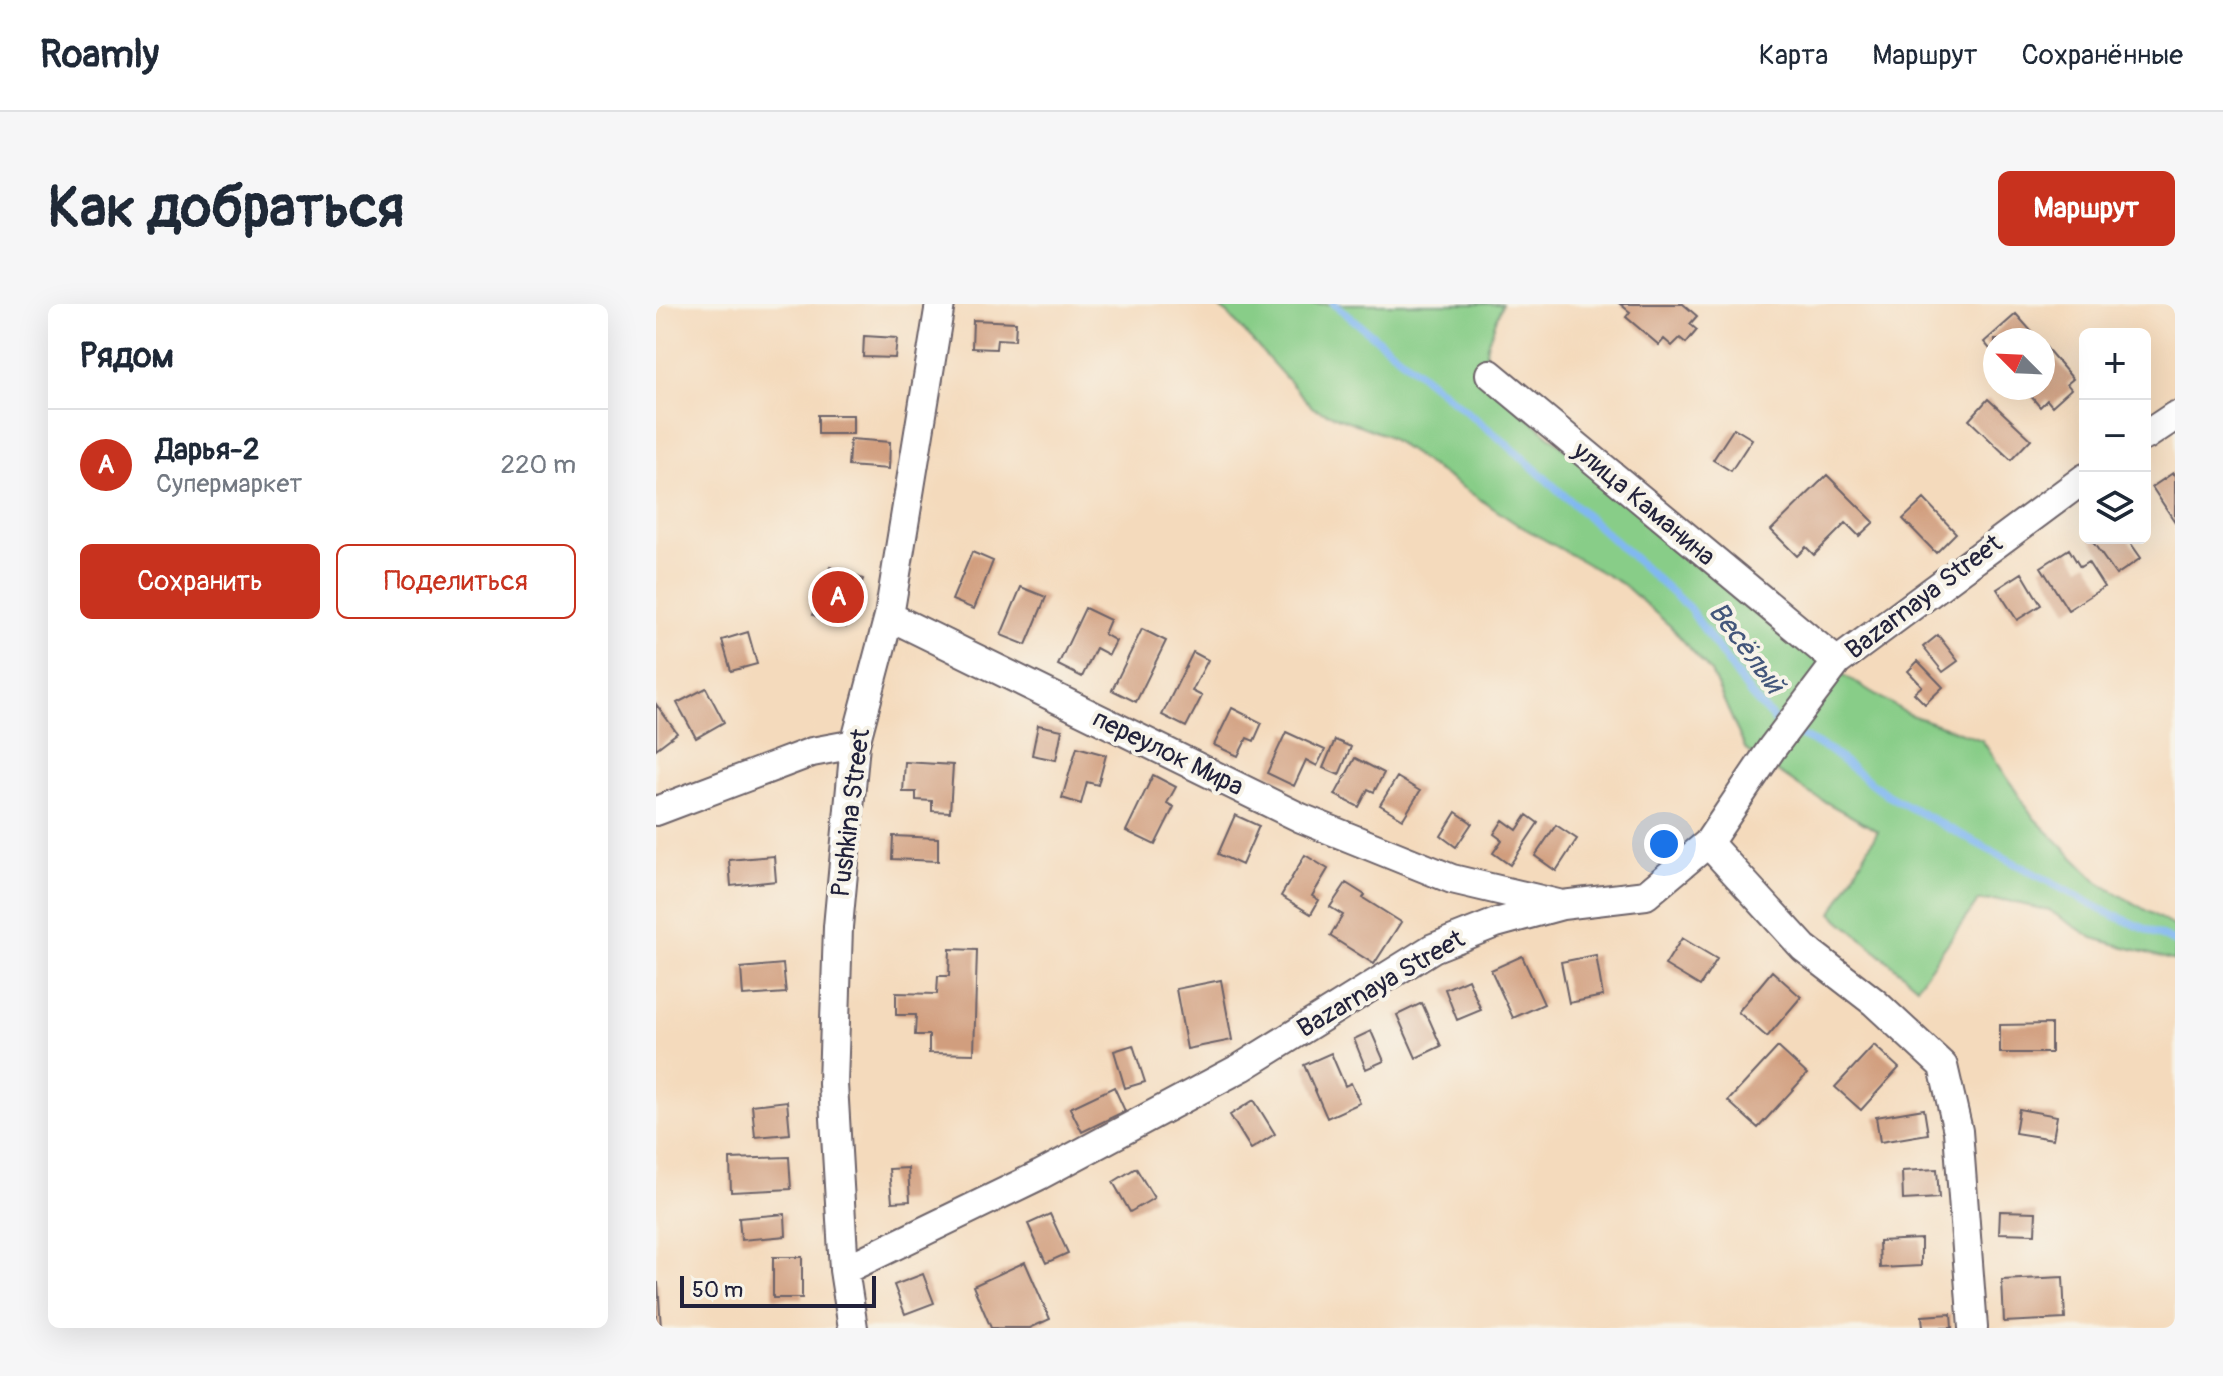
<!DOCTYPE html>
<html lang="ru">
<head>
<meta charset="utf-8">
<style>
	body { margin:0; font-family:Pangolin,sans-serif; background:#f6f6f7; color:#1f2937 }
	.controls { position:absolute; right:24px; top:24px; display:grid; overflow:hidden; border-radius:12px; box-shadow:0 8px 32px #0002 }
	.controls button { width:72px; height:72px; display:grid; place-items:center; padding:0; border:0; border-bottom:2px solid #e0e1e3; background:#fff; color:#1f2937; font:40px sans-serif }
	.compass { position:absolute; left:1327px; top:24px; width:72px; height:72px; border-radius:50%; background:#fff; box-shadow:0 8px 32px #0002; rotate:294deg }
	.scale { position:absolute; left:24px; bottom:20px; width:196px; box-sizing:border-box; padding-left:8px; border:4px solid #22223b; border-top:0; font-size:22px; line-height:28px; white-space:nowrap; color:#22223b; -webkit-text-stroke:6px #f7f3e8; paint-order:stroke }
	.you { position:absolute; left:1008px; top:540px; width:28px; height:28px; margin:-20px; border:6px solid #fff; border-radius:50%; background:#1a73e8; box-shadow:0 0 0 12px #1a73e833 }
	.badge { display:grid; place-items:center; width:52px; height:52px; border-radius:50%; background:#c8321e; color:#fff; font-size:26px; font-weight:700 }
	.pin { position:absolute; translate:-50% -50%; border:4px solid #fff; box-shadow:0 2px 8px #0006 }
	.list { margin:0; padding:0; list-style:none }
	h2 { display:flex; justify-content:space-between; align-items:center; height:104px; margin:0; padding:0 32px; font-size:34px }
	h2 small { font-size:26px; font-weight:400; color:#747a83 }
	.list li { display:grid; grid-template-columns:52px 1fr auto; gap:24px; align-items:center; box-sizing:border-box; height:112px; padding:0 32px; border-top:2px solid #e0e1e3 }
	.list b { display:block; font-size:30px; white-space:nowrap }
	.list p { margin:0; font-size:26px; white-space:nowrap; color:#747a83 }
	.list em { font-size:26px; font-style:normal; color:#747a83 }
	.actions { display:flex; gap:16px; padding:24px 32px }
	.actions a { flex:1; padding:18px 0; border:2px solid #c8321e; border-radius:12px; text-align:center; font-size:28px; color:#c8321e }
	.actions .main { background:#c8321e; color:#fff }
	.icon { flex:none; width:44px; height:44px; fill:none; stroke:currentColor; stroke-width:2; stroke-linecap:round; stroke-linejoin:round }
	.map { position:relative; flex:none; width:1519px; height:1024px; overflow:hidden; border-radius:12px }
	header { display:flex; align-items:center; gap:48px; box-sizing:border-box; height:112px; padding:0 40px; background:#fff; border-bottom:2px solid #e0e1e3 }
	header strong { font-size:38px }
	nav { display:flex; gap:44px; margin-inline-start:auto; font-size:28px }
	.intro { display:flex; align-items:center; justify-content:space-between; box-sizing:border-box; height:192px; padding:0 48px }
	h1 { margin:0; font-size:56px }
	.button { padding:20px 36px; border-radius:12px; background:#c8321e; color:#fff; font-size:28px; font-weight:700 }
	main { display:flex; gap:48px; padding:0 48px }
	aside { flex:1; background:#fff; border-radius:12px; box-shadow:0 8px 32px #0002 }
	.map>svg:first-child { display:block }
	.green { fill:#88cd88; stroke:#557862; stroke-width:2 }
	.lines { fill:none; stroke-linecap:round; stroke-linejoin:round }
	.stream { stroke:#81b8f1; stroke-width:8 }
	.building { fill:#d19e7e }
	.minor-casing { stroke:#6c6268; stroke-width:32 }
	.minor { stroke:#fff; stroke-width:28 }
	.labels { text-anchor:middle; dominant-baseline:central; stroke-width:8; stroke-linejoin:round; paint-order:stroke }
	.street-label { font-size:26px; fill:#22223b; stroke:#f7f3e8 }
	.water-label { font-size:28px; font-style:italic; fill:#43567b; stroke:#f7f3e8 }
</style>
</head>
<body>
<header>
<strong>Roamly</strong>
<nav><a>Карта</a><a>Маршрут</a><a>Сохранённые</a></nav>
</header>
<div class="intro"><h1>Как добраться</h1><a class="button">Маршрут</a></div>
<main>
<aside>
<h2>Рядом<small></small></h2>
<ul class="list">
<li><span class="badge">A</span><div><b>Дарья-2</b><p>Супермаркет</p></div><em>220 m</em></li>
</ul>
<div class="actions"><a class="main">Сохранить</a><a>Поделиться</a></div>
</aside>
<div class="map">
<svg width="1519" height="1024" viewBox="0 0 1519 1024">
	<rect width="100%" height="100%" fill="#f7f3e8"/>
	<filter id="ink" filterUnits="userSpaceOnUse"><feTurbulence type="fractalNoise" baseFrequency=".0125" numOctaves="2"/><feDisplacementMap in="SourceGraphic" scale="16" xChannelSelector="R" yChannelSelector="G"/><feConvolveMatrix kernelMatrix="1 2 1 2 8 2 1 2 1" color-interpolation-filters="sRGB"/></filter>
	<filter id="wash" filterUnits="userSpaceOnUse"><feTurbulence type="fractalNoise" baseFrequency=".006" numOctaves="4" result="noise"/><feDisplacementMap in="SourceGraphic" scale="32" xChannelSelector="R" yChannelSelector="G"/><feGaussianBlur stdDeviation="1.8" result="paint"/><feColorMatrix in="noise" values="0 0 0 0 0 0 0 0 0 0 0 0 0 0 0 0 0 1.4 0 .05"/><feComposite in="paint" operator="in"/></filter>
	<g filter="url(#wash)">
		<rect width="100%" height="100%" fill="#f4dabc"/>
		<path class="green" d="M558,0h288l-15,41 -5,33 309,265 117,71 74,26 52,78 65,65 76,44v34l-82,-23 -43,-27 -46,-11 -26,1 -61,85 -85,-73 46,-82 -69,-38 -63,-43 -35,-78 -41,-46 -46,-41 -109,-62 -130,-88 -72,-27 -85,-94z"/>
		<g class="lines">
			<path class="stream" d="M678,0l174,141 181,163 62,87 27,29 51,26 58,45 217,116 71,31"/>
		</g>
		<g id="blocks">
			<path class="building" d="M964,0h63l14,12 -7,8 7,6 -11,13 -6,-5 -8,8 -8,-7 -5,6 -33,-28 4,-5z
				M1360,10l23,26h-44v15l-11,-13z
				M317,16l43,2 -1,18 -18,-1 -1,10 -24,-1z
				M208,32l33,2 -2,20 -32,-1z
				M1387,40l30,35 -6,5 4,5 -19,17 -5,-6 -7,7 -16,-19h19z
				M1332,95l43,40 -20,21 -42,-40z
				M162,111h35v19h-35z
				M1078,124l18,11 -21,32 -18,-11z
				M194,135l40,3 -1,27 -41,-3z
				M1517,169l2,3v46l-23,-35z
				M1171,171l47,47 -15,14 -13,-13 -32,32 -8,-8 -9,9 -26,-26z
				M1268,195l32,34 -20,20 -33,-34z
				M1434,234h37l14,20 -25,17z
				M1413,245l11,18 8,-5 16,25 -36,23 -27,-43z
				M316,248l21,9 -19,48 -22,-9z
				M174,263l33,12 -17,48 -33,-12z
				M1366,269l19,32 -24,15 -20,-31z
				M365,283l25,10 -20,48 -25,-10z
				M429,304l25,12 -6,14 12,7 -7,14 -13,-7 -14,29 -24,-12z
				M486,325l24,12 -30,61 -24,-12z
				M92,328l9,32 -26,7 -9,-31z
				M1282,331l20,26 -15,11 -20,-25z
				M537,348l15,8 -16,31 10,5 -16,31 -24,-12z
				M1262,357l25,26 -18,17 -11,-11 8,-7 -14,-15z
				M50,384l18,34 -28,16 -19,-35z
				M0,400l21,29 -21,16z
				M576,404l30,15 -8,18 -7,-3 -9,18 -24,-11z
				M382,421l24,5 -6,30 -24,-5z
				M630,428l39,18 -8,16 -11,-6 -12,26 -27,-13z
				M679,436l16,7 -12,28 -16,-7z
				M421,443l29,8 -8,30 -11,-3 -6,22 -19,-6z
				M699,454l29,15 -10,19 -6,-3 -9,18 -24,-12z
				M249,458l48,3 -3,47 -18,-1v-10l-16,-1v-8h-13z
				M497,471l23,12 -9,16 7,4 -19,38 -29,-14z
				M741,473l23,14 -17,28 -23,-14z
				M800,508l16,11 -16,24 -15,-11z
				M579,511l24,11 -17,39 -24,-11z
				M871,511l11,8 -28,42 -17,-12 9,-13 -8,-6 9,-14 14,10z
				M900,521l21,14 -21,32 -21,-15z
				M237,532l45,2v23l-46,-2z
				M649,551l23,14 -16,27 7,4 -8,14 -30,-18z
				M118,552l2,25 -45,5 -2,-26z
				M690,579l19,12 -2,3 38,24 -27,42 -44,-28 13,-21 -13,-8z
				M1026,634l35,21 -17,27 -35,-21z
				M294,645l27,1 -3,104 -45,-1v-18h-14l1,-20h-20v-22l41,1 1,-18h11z
				M940,651l7,41 -34,7 -8,-41z
				M866,652l22,48 -31,14 -22,-48z
				M127,660l3,29 -43,3 -2,-28z
				M1116,667l29,26 -34,40 -29,-25z
				M812,675l13,31 -24,10 -12,-31z
				M565,676l11,60 -45,9 -11,-60z
				M766,699l19,43 -25,12 -19,-43z
				M1395,720v29h-51v-28z
				M715,727l13,30 -18,8 -12,-30z
				M477,741l12,37 -20,6 -11,-37z
				M1218,741l25,23 -38,42 -26,-23z
				M1122,743l29,27 -49,54 -30,-27z
				M675,749l14,33 6,-3 9,20 -33,15 -23,-53z
				M458,783l11,24 -43,21 -12,-24z
				M598,796l21,34 -24,15 -21,-34z
				M131,797l3,33 -35,3 -3,-32z
				M1268,805l4,25 -48,8 -4,-25z
				M1363,805l38,7 -4,23 -38,-6z
				M133,853l2,32 -60,3 -1,-33z
				M252,864l2,33 -18,1 -3,-33z
				M480,864l18,30 -24,14 -17,-30z
				M1281,865l2,29 -36,2 -1,-29z
				M1344,907l36,1 -1,22 -36,-1z
				M129,910l1,22 -45,4 -2,-22z
				M394,910l18,39 -22,10 -18,-39z
				M1265,935v27l-41,2 -1,-27z
				M117,953h29v41h-29z
				M369,958l25,57 -20,9h-39l-18,-42z
				M267,970l11,29 -29,11 -11,-29z
				M1407,973l2,42 -61,3 -2,-42z
				M0,979h2l3,45h-5z
				M1295,1010l1,14h-29l-1,-12z"/>
		</g>
	</g>
	<g filter="url(#ink)">
		<use href="#blocks" fill-opacity="0" stroke="#6c6268" stroke-width="2"/>
		<g class="lines">
			<g class="minor-casing">
				<path id="minor" d="M834,70l347,288
					M1489,132l30,-20
					M233,312l412,202 151,61 106,25
					M0,507l156,-59 43,-8
					M1052,539l96,105 70,54 69,64 15,65 15,197
					M188,966l196,-95 202,-108 191,-119 63,-25 66,-18 84,-10 62,-52 64,-95 65,-86 248,-184
					M197,1024l-9,-58 -11,-186 5,-157 17,-183 34,-128 51,-312"/>
			</g>
			<use href="#minor" class="minor"/>
		</g>
	</g>
	<g class="labels">
		<g class="street-label">
			<text transform="translate(988 200) rotate(40)">улица Каманина</text>
			<text transform="translate(1268 293) rotate(-37)">Bazarnaya Street</text>
			<text transform="translate(512 449) rotate(26)">переулок Мира</text>
			<text transform="translate(195 509) rotate(-83)">Pushkina Street</text>
			<text transform="translate(725 680) rotate(-30)">Bazarnaya Street</text>
		</g>
		<g class="water-label">
			<text transform="translate(1090 344) rotate(53)">Весёлый</text>
		</g>
	</g>
</svg>
<div class="controls">
<button>+</button>
<button>−</button>
<button><svg class="icon" aria-label="layers" viewBox="0 0 24 24"><path d="M12 4l9 5-9 5-9-5zM3 14l9 5 9-5"/></svg></button>
</div>
<svg class="compass" viewBox="-18 -18 36 36"><path d="M0-13l5 13h-10z" fill="#e53935"/><path d="M0 13l5-13h-10z" fill="#747a83"/></svg>
<div class="scale">50 m</div>
<div class="you"></div>
<div class="pin badge" style="left:182px;top:293px">A</div>
</div>
</main>
</body>
</html>
